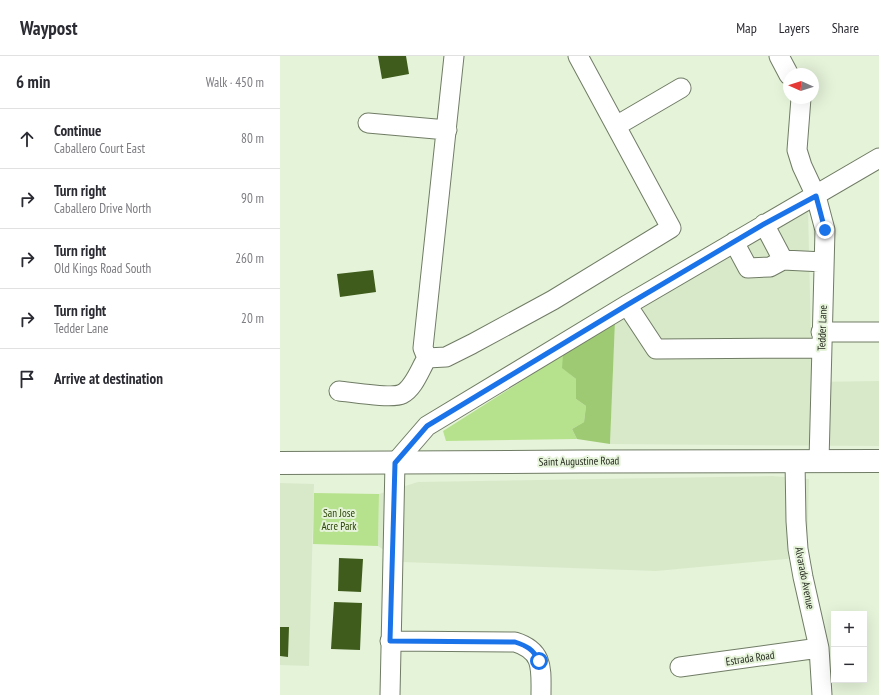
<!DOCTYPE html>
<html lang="en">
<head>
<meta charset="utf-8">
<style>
	body { margin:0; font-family:"PT Sans Narrow",sans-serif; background:#f7f7f7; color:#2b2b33 }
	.controls { position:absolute; right:12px; bottom:12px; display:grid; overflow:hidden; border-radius:0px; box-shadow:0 4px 16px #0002 }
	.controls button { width:36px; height:36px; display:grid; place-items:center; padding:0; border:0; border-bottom:1px solid #e1e1e2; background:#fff; color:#2b2b33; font:20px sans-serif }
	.compass { position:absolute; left:503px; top:12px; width:36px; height:36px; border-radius:50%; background:#fff; box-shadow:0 4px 16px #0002; rotate:273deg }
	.stop { position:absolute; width:12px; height:12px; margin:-9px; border:3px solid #1a73e8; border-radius:50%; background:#fff }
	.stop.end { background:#1a73e8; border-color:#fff; box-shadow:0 1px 4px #0008 }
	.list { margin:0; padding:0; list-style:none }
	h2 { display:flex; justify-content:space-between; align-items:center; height:52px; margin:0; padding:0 16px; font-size:17px }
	h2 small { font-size:13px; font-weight:400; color:#7c7c81 }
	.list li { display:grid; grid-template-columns:26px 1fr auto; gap:12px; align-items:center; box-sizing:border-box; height:60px; padding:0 16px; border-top:1px solid #e1e1e2 }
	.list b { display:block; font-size:15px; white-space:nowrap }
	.list p { margin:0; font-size:13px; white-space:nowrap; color:#7c7c81 }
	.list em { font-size:13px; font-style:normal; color:#7c7c81 }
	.icon { flex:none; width:22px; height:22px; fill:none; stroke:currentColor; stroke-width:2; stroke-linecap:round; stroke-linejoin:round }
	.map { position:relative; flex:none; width:599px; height:639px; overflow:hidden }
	header { display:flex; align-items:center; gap:24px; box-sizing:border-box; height:56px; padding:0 20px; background:#fff; border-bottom:1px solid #e1e1e2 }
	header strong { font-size:19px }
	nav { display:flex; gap:22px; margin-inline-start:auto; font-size:14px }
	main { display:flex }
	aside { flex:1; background:#fff }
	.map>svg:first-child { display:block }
	.built { fill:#d8e9c9 }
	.green { fill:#b7e28d }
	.forest { fill:#9fca74 }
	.building { fill:#3f5c1c }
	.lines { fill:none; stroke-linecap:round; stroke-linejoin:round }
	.minor-casing { stroke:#707c65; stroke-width:21 }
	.major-casing { stroke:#707c65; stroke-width:24 }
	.minor { stroke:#fff; stroke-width:19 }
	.major { stroke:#fff; stroke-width:22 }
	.route { stroke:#1a73e8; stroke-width:5 }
	.labels { text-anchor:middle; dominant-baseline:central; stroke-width:4; stroke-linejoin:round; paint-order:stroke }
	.street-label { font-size:11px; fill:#1e2219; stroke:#e5f3d9 }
	.park-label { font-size:11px; fill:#294303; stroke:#e5f3d9 }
</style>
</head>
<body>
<header>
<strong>Waypost</strong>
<nav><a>Map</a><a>Layers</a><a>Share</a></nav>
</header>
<main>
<aside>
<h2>6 min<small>Walk · 450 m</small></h2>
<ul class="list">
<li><svg class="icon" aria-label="ahead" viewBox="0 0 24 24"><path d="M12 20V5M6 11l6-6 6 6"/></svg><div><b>Continue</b><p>Caballero Court East</p></div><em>80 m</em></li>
<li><svg class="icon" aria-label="right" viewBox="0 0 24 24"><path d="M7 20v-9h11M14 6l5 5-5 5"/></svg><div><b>Turn right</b><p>Caballero Drive North</p></div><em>90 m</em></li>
<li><svg class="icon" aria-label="right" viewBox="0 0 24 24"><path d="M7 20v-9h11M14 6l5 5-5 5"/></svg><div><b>Turn right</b><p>Old Kings Road South</p></div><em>260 m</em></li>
<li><svg class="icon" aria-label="right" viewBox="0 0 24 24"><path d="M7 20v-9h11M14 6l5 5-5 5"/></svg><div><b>Turn right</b><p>Tedder Lane</p></div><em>20 m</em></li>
<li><svg class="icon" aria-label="arrive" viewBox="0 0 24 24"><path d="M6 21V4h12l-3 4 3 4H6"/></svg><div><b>Arrive at destination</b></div></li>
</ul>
</aside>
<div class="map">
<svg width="599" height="639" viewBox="0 0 599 639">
	<rect width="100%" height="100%" fill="#e5f3d9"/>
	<path class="built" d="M528,153l4,173 67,-1v65l-269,-2 5,-123z
		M492,420l37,3 -2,78 -151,14 -254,-9 -24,-16 1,-52 39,-12z
		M0,427l34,1 -5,182 -29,-1z"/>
	<path class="green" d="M283,299v13l13,11v20l10,7 -2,16 -12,7 5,10 -131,2 -3,-10z
		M34,437l65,1 -1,52 -65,-2z"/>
	<path class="forest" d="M335,265l-5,123 -33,-5 -5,-10 12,-7 2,-16 -10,-7v-20l-14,-11 1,-13z"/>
	<path class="building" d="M98,0h28l3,18 -27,5z
		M93,214l3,22 -36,5 -3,-23z
		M59,502l24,1 -2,33 -23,-1z
		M54,546l28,1 -2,47 -29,-1z
		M0,571h9l-1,30 -8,-1z"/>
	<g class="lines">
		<g class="minor-casing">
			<path id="minor" d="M499,0l10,19
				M521,42l-4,52 5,16 14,30 9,34 -6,231
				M88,67l79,7
				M336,70l65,-38
				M484,168l19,36
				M454,186l14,26 22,-1 13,-7 41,2
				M347,249l29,44 165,-1
				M541,276h58
				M147,302l19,-1 26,-13 81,-44 118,-72 -93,-172
				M59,335c12,1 53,8 63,3 12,-6 18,-25 25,-36l-4,-10 31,-292
				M515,405l1,60 2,28 5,28 16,71 3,47
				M110,585l125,1c29,9 26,27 26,53
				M400,611l139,-19
				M110,639l5,-232 32,-37 200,-121 252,-147"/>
		</g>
		<g class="major-casing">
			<path id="major" d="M0,407c200,0 399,-3 599,-2"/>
		</g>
		<use href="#minor" class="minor"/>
		<use href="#major" class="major"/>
	</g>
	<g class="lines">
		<path class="route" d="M259,605c-6,-12 -12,-15 -24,-19l-125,-1 5,-178 32,-37 200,-121 137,-81 52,-28 9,34"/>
	</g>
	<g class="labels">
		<g class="street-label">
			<text transform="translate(542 272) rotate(-88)">Tedder Lane</text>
			<text transform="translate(299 405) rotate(-1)">Saint Augustine Road</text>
			<text transform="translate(525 522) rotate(79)">Alvarado Avenue</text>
			<text transform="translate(470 602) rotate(-8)">Estrada Road</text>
		</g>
		<g class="park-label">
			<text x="59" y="457">San Jose<tspan x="59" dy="13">Acre Park</tspan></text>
		</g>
	</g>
</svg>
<div class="controls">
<button>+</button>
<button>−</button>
</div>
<svg class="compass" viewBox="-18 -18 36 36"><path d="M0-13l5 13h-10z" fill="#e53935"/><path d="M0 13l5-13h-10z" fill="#7c7c81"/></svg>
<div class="stop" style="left:259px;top:605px"></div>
<div class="stop end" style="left:545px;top:174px"></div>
</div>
</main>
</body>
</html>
